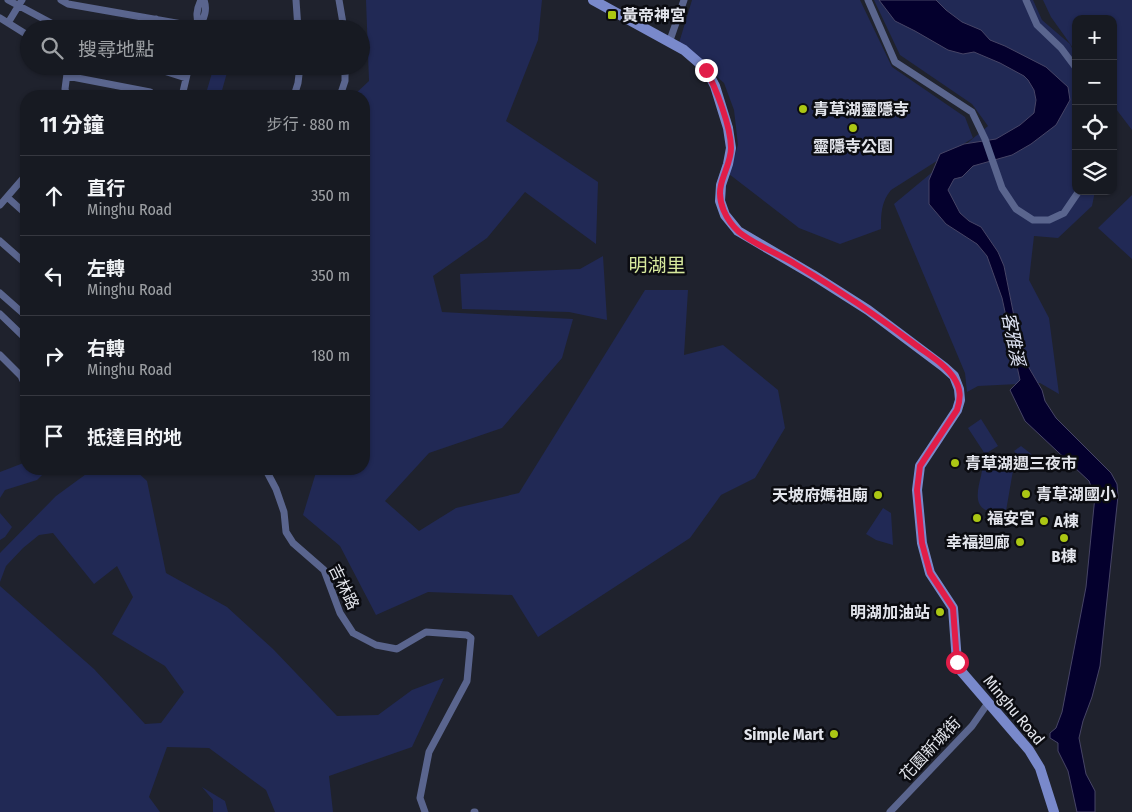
<!DOCTYPE html>
<html lang="zh-TW">
<head>
<meta charset="utf-8">
<style>
	body { margin:0; font-family:"Fira Sans Condensed","Noto Sans TC",sans-serif; background:#24272f; color:#f1f3f6 }
	.controls { position:absolute; right:15px; top:15px; display:grid; overflow:hidden; border-radius:10px; box-shadow:0 1px 4px #0004 }
	.controls button { width:45px; height:45px; display:grid; place-items:center; padding:0; border:0; border-bottom:1px solid #363840; background:#171a22; color:#f1f3f6; font:25px sans-serif }
	.stop { position:absolute; width:15px; height:15px; margin:-11px; border:4px solid #e11d48; border-radius:50%; background:#fff }
	.stop.end { background:#e11d48; border-color:#fff; box-shadow:0 1px 5px #0008 }
	.list { margin:0; padding:0; list-style:none }
	h2 { display:flex; justify-content:space-between; align-items:center; height:65px; margin:0; padding:0 20px; font-size:21px }
	h2 small { font-size:16px; font-weight:400; color:#9ea1a5 }
	.list li { display:grid; grid-template-columns:32px 1fr auto; gap:15px; align-items:center; box-sizing:border-box; height:80px; padding:0 20px; border-top:1px solid #363840 }
	.list b { display:block; font-size:19px; white-space:nowrap }
	.list p { margin:0; font-size:16px; white-space:nowrap; color:#9ea1a5 }
	.list em { font-size:16px; font-style:normal; color:#9ea1a5 }
	.icon { flex:none; width:28px; height:28px; fill:none; stroke:currentColor; stroke-width:2; stroke-linecap:round; stroke-linejoin:round }
	.map { position:relative; flex:none; width:1132px; height:812px; overflow:hidden }
	.search { position:absolute; background:#171a22; box-shadow:0 1px 4px #0004; left:20px; top:20px; width:350px; height:55px; display:flex; align-items:center; gap:12px; box-sizing:border-box; padding:0 18px; border-radius:28px; color:#9ea1a5; font-size:19px }
	.panel { position:absolute; background:#171a22; box-shadow:0 1px 4px #0004; left:20px; top:90px; width:350px; height:385px; border-radius:20px }
	.map>svg:first-child { display:block }
	.green { fill:#212955 }
	.water { fill:#04002d; stroke:#474566 }
	.lines { fill:none; stroke-linecap:round; stroke-linejoin:round }
	.street { stroke:#5a658e; stroke-width:7 }
	.secondary { stroke:#7989cb; stroke-width:10 }
	.route { stroke:#e11d48; stroke-width:6 }
	.poi-dot { fill:#abc614; stroke:#0b0c11; stroke-width:2 }
	.labels { text-anchor:middle; dominant-baseline:central; stroke-width:5; stroke-linejoin:round; paint-order:stroke }
	.poi-label { font-size:16px; font-weight:bold; fill:#e3e5ec; stroke:#0b0c11; text-anchor:start }
	.street-label { font-size:16px; fill:#e3e5ec; stroke:#0b0c11 }
	.water-label { font-size:18px; font-style:italic; fill:#dde2f3; stroke:#0b0c11 }
	.quarter-label { font-size:19px; fill:#d6e89c; stroke:#0b0c11 }
</style>
</head>
<body>
<div class="map">
<svg width="1132" height="812" viewBox="0 0 1132 812">
	<rect width="100%" height="100%" fill="#1f222d"/>
	<path class="green" d="M366,0h176l-4,40 -32,81 92,61 -2,62 -71,-52 -38,46 -54,38 9,36 131,7 -11,39 -60,70 -73,25 -44,48 34,30 37,-23 63,-15 126,-203h43l-4,65 39,-10 55,45 7,38 -30,50 -34,17 -31,43 -152,99 -26,-42 -84,-3 -52,23 -36,-69 -37,-31 14,-46h47v-373h-11l16,-15z
		M692,0h168l32,67 73,50 8,21 -82,52c-10,12 -10,24 -10,39l-41,15 -41,-16 -70,-54 9,-29 -4,-35 -10,-27 -45,-40z
		M874,0h159l9,20 28,24 6,12v135h19l-3,15 -34,32 -24,-2 -5,44 20,38 10,76 -19,-11 -62,3 -11,6 -2,-19 -71,-169 94,-78 -16,-22 -72,-49z
		M1043,0h89v130l-19,-25v-86h-37v33l-25,-35z
		M214,66l14,3 -7,25 -14,-4z
		M1132,195v64l-34,-31z
		M603,256l4,64 -38,-8 -107,-3 -2,-35 120,-5z
		M981,419l17,27 -13,8 -17,-26z
		M1021,446l14,11 -8,10 -13,-16z
		M996,454h6l8,6 1,-2 4,1 -9,52h-5v-2l-4,3c-25,0 -20,-20 -16,-36 1,-5 2,-12 4,-16 3,-4 6,-5 11,-6z
		M26,462v7h19l1,2 -9,9 -32,10 -5,8v-26z
		M93,469h41l13,12 19,92 61,34 46,42 64,67 41,-1 34,-25 32,-12 -32,69 -83,29 4,36h-58l-9,-22 -57,-42 -42,-1 -18,50 11,15h-160v-226l94,83 51,55 16,-1 23,-31 -19,-26 -53,-32 21,-37 -16,-31 -23,18 -41,-51 -14,2 -16,13 -17,18 -6,16v-29l56,-57z
		M883,508l8,5 2,32 -17,-5 -10,-6z
		M0,513l12,14 -7,10 -5,3z
		M202,787l23,14 3,11h-15v-12z"/>
	<path class="water" d="M879,0h57l10,10 16,12 19,8 9,10 15,6 41,21 22,20 2,13 -14,25 -25,19 -19,11 -39,11 -11,11 -8,2 -6,11 12,23 9,8 12,6 17,25 6,14 18,90 20,34 3,11 11,17 55,55 6,11 1,12 -18,170 -8,31 -9,24 -4,17 7,36 9,17v21h-18l-9,-41 -10,-20v-8l-8,-5v-5l6,-5 6,-16 24,-125 9,-91 -6,-15 -64,-60 -15,-31 10,-10 -18,-82 -15,-42 -10,-12 -31,-20 -17,-20v-24l11,-26 24,-10 32,-5 24,-14 14,-12 2,-13 -2,-10 -6,-10 -4,-4 -24,-13 -26,-11 -11,2 -15,-4 -33,-19 -20,-10z"/>
	<g class="lines">
		<path class="street" d="M8,0l45,24 26,5
			M61,0l7,4 131,23
			M296,0l2,29
			M339,0l5,29
			M868,0l27,62 77,50 13,27 17,49 14,21 17,11h16l15,-7 15,-22
			M1026,0l11,25 24,23 15,20
			M0,18l29,18
			M8,23l14,-23
			M199,27c-3,-10 -3,-17 2,-27
			M154,29l2,-10
			M199,29c4,-10 9,-18 5,-29
			M669,43l15,-43
			M148,66l38,12
			M67,76l83,16
			M67,96l-2,-7 3,-23
			M182,96l7,-30
			M294,96l4,-13 2,-17
			M340,96l5,-15v-15
			M7,197l19,17
			M0,205l26,-30
			M0,241l26,23
			M0,293l26,23
			M0,314l26,25
			M0,355l21,21 5,11
			M62,469l5,2 5,-2
			M261,469l6,3 9,17 8,23 2,20 7,11 31,27 16,43 13,20 23,12 21,4 29,-17 41,3 4,3 -4,43 -38,71 -9,46 5,14
			M474,812h1
			M890,812l82,-86 16,-23"/>
		<path class="secondary" d="M593,0l91,50 22,19 9,17 13,42 3,20 -3,16 -7,21 -1,16 5,14 13,16 75,44 55,35 76,57 10,9 5,13 1,11 -3,10 -37,56 -3,24 5,53 8,30 23,35 4,54 4,9 68,79 11,18 14,44"/>
	</g>
	<g class="lines">
		<path class="route" d="M706,70c10,18 25,57 25,78 0,13 -7,24 -10,37 -4,17 5,35 18,47 16,13 38,21 56,32 42,25 83,52 122,82 12,9 29,19 37,32 7,11 7,20 3,32l-37,56 -3,24 5,53 8,30 23,35 4,54"/>
	</g>
	<g class="poi-dot">
		<rect x="607" y="10" width="10" height="10" rx="2.5"/>
		<circle cx="803" cy="109" r="5"/>
		<circle cx="853" cy="128" r="5"/>
		<circle cx="955" cy="463" r="5"/>
		<circle cx="1026" cy="494" r="5"/>
		<circle cx="878" cy="495" r="5"/>
		<circle cx="977" cy="518" r="5"/>
		<circle cx="1044" cy="521" r="5"/>
		<circle cx="1064" cy="538" r="5"/>
		<circle cx="1020" cy="542" r="5"/>
		<circle cx="940" cy="612" r="5"/>
		<circle cx="834" cy="734" r="5"/>
	</g>
	<g class="labels">
		<g class="poi-label">
			<text x="622" y="15">黃帝神宮</text>
			<text x="813" y="109">青草湖靈隱寺</text>
			<text x="853" y="146" text-anchor="middle">靈隱寺公園</text>
			<text x="965" y="463">青草湖週三夜市</text>
			<text x="1036" y="494">青草湖國小</text>
			<text x="868" y="495" text-anchor="end">天坡府媽祖廟</text>
			<text x="987" y="518">福安宮</text>
			<text x="1054" y="521">A棟</text>
			<text x="1010" y="542" text-anchor="end">幸福迴廊</text>
			<text x="1064" y="556" text-anchor="middle">B棟</text>
			<text x="930" y="612" text-anchor="end">明湖加油站</text>
			<text x="824" y="734" text-anchor="end">Simple Mart</text>
		</g>
		<g class="street-label">
			<text transform="translate(344 587) rotate(64)">吉林路</text>
			<text transform="translate(1014 710) rotate(50)">Minghu Road</text>
			<text transform="translate(930 749) rotate(-47)">花園新城街</text>
		</g>
		<g class="water-label">
			<text transform="translate(1013 339) rotate(79)">客雅溪</text>
		</g>
		<g class="quarter-label">
			<text x="657" y="265">明湖里</text>
		</g>
	</g>
</svg>
<div class="controls">
<button>+</button>
<button>−</button>
<button><svg class="icon" aria-label="locate" viewBox="0 0 24 24"><circle cx="12" cy="12" r="6"/><path d="M12 2v4M12 18v4M2 12h4M18 12h4"/></svg></button>
<button><svg class="icon" aria-label="layers" viewBox="0 0 24 24"><path d="M12 4l9 5-9 5-9-5zM3 14l9 5 9-5"/></svg></button>
</div>
<div class="stop" style="left:957px;top:662px"></div>
<div class="stop end" style="left:706px;top:70px"></div>
<div class="search"><svg class="icon" aria-label="search" viewBox="0 0 24 24"><circle cx="10" cy="10" r="6"/><path d="M15 15l6 6"/></svg>搜尋地點</div>
<section class="panel">
<h2>11 分鐘<small>步行 · 880 m</small></h2>
<ul class="list">
<li><svg class="icon" aria-label="ahead" viewBox="0 0 24 24"><path d="M12 20V5M6 11l6-6 6 6"/></svg><div><b>直行</b><p>Minghu Road</p></div><em>350 m</em></li>
<li><svg class="icon" aria-label="left" viewBox="0 0 24 24"><path d="M17 20v-9H6M10 6l-5 5 5 5"/></svg><div><b>左轉</b><p>Minghu Road</p></div><em>350 m</em></li>
<li><svg class="icon" aria-label="right" viewBox="0 0 24 24"><path d="M7 20v-9h11M14 6l5 5-5 5"/></svg><div><b>右轉</b><p>Minghu Road</p></div><em>180 m</em></li>
<li><svg class="icon" aria-label="arrive" viewBox="0 0 24 24"><path d="M6 21V4h12l-3 4 3 4H6"/></svg><div><b>抵達目的地</b></div></li>
</ul>
</section>
</div>
</body>
</html>
